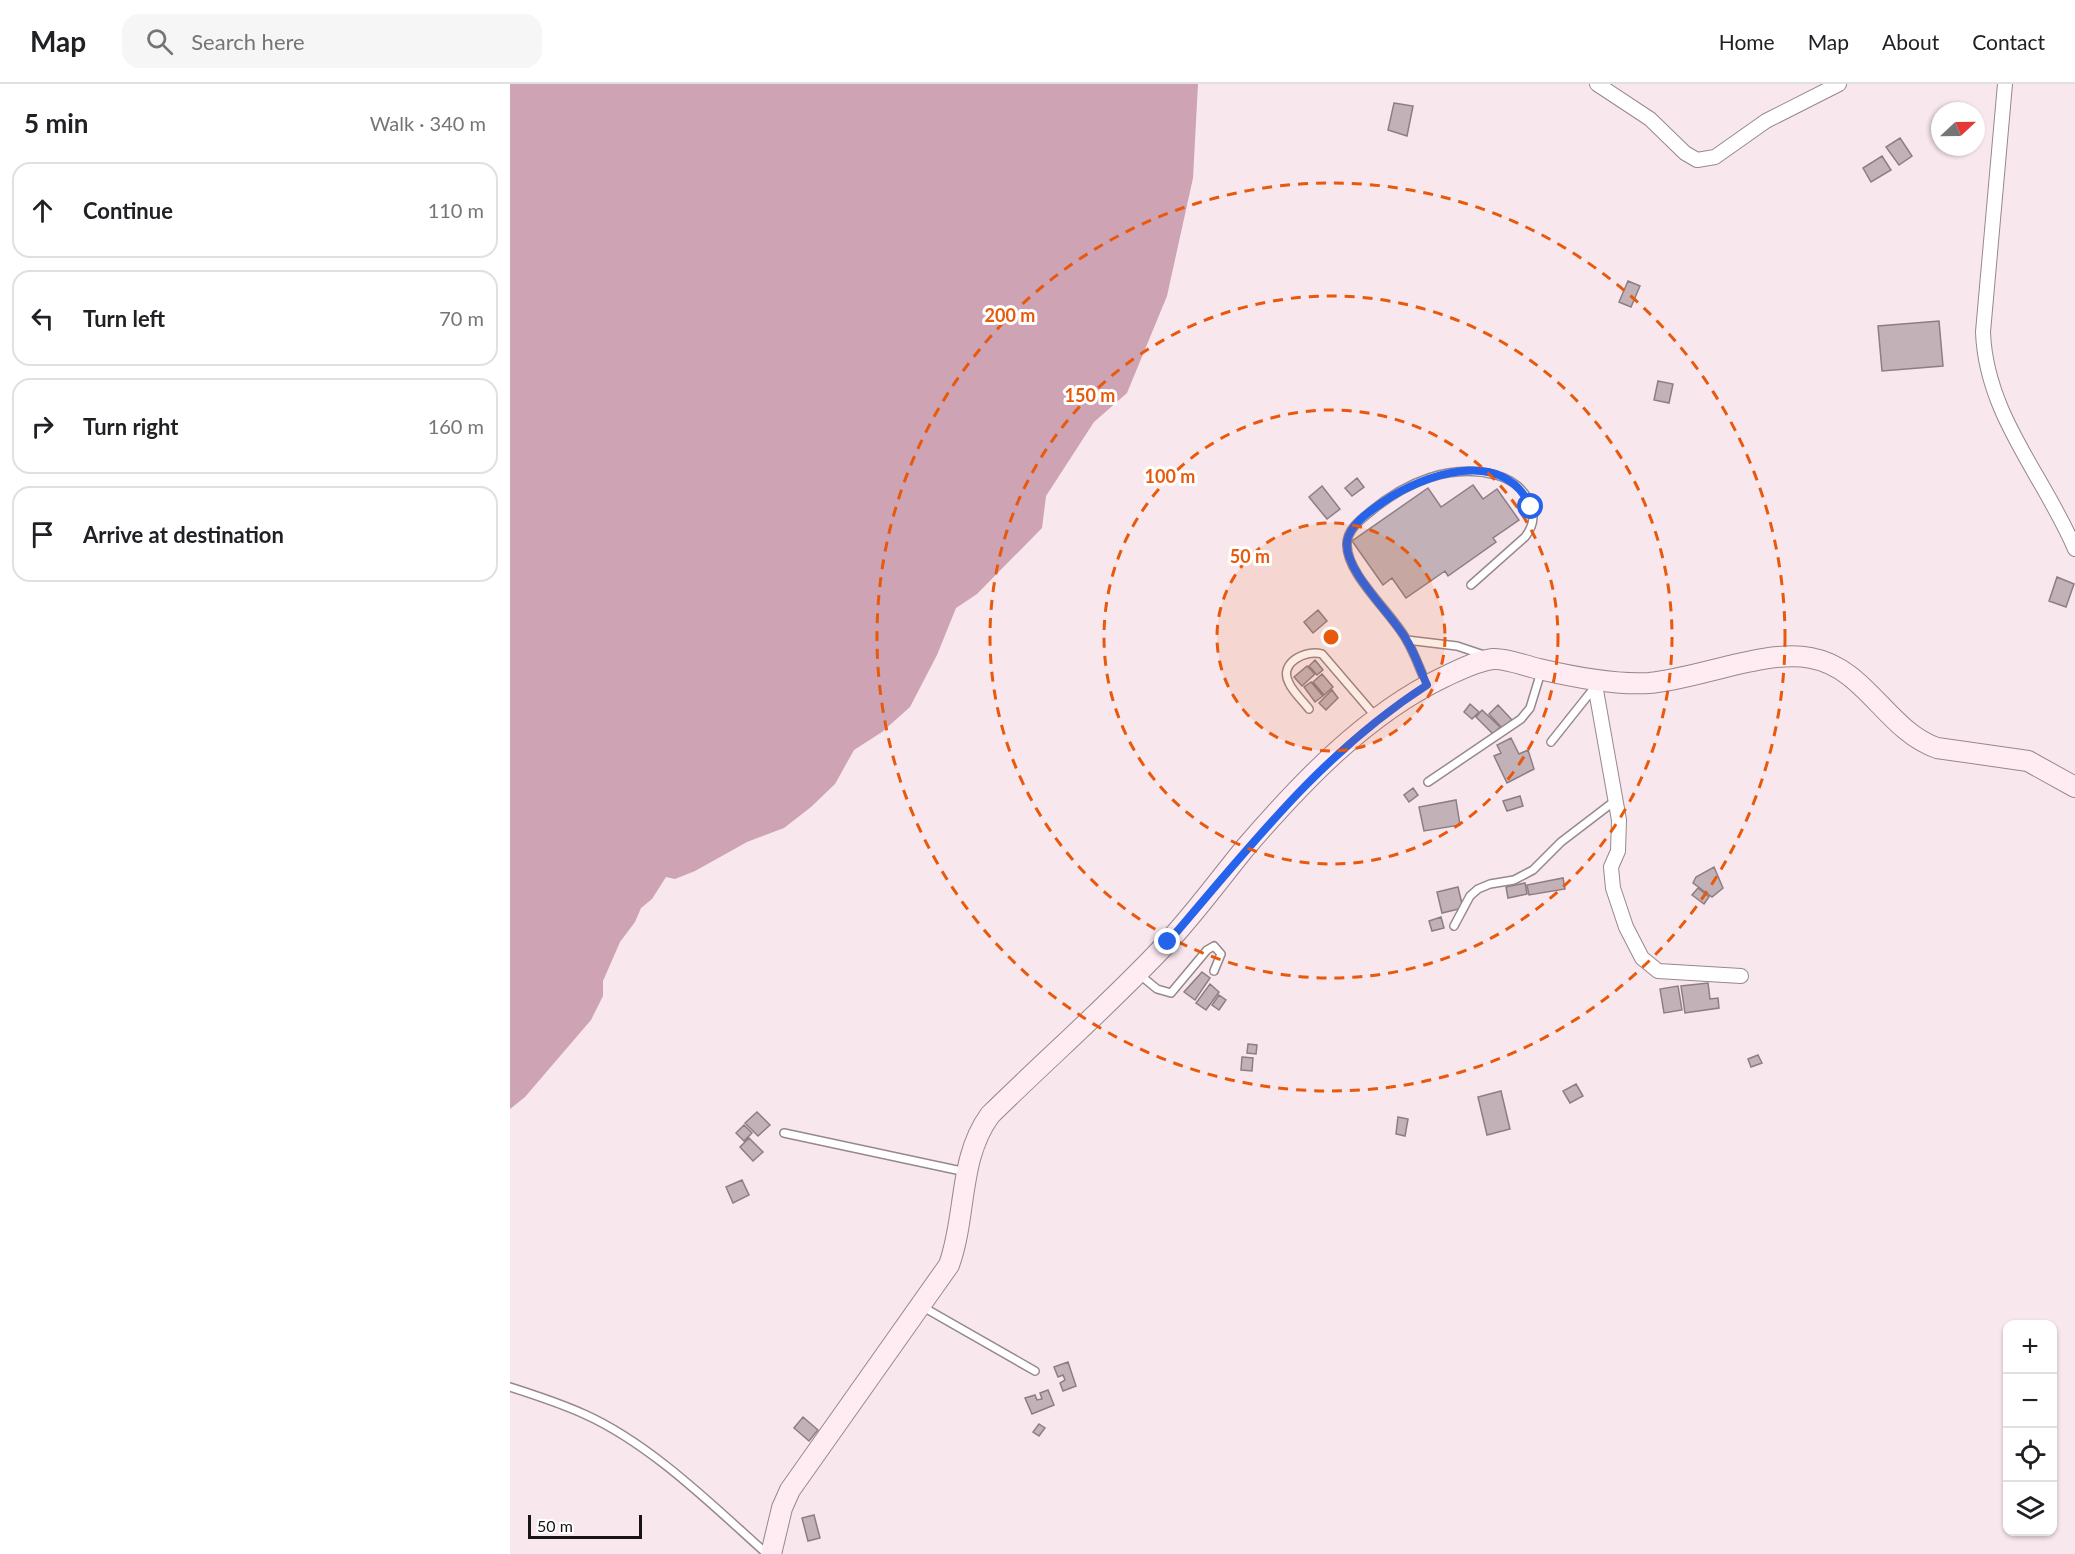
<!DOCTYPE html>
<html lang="en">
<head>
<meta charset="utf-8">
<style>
	body { margin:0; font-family:Lato,sans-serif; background:#f6f6f6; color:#202124 }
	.controls { position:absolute; right:18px; bottom:18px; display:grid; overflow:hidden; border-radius:12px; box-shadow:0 2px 4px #0004 }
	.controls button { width:54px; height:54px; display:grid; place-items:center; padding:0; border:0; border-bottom:2px solid #e0e0e0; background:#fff; color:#202124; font:30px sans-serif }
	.compass { position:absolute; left:1421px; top:18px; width:54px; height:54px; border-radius:50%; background:#fff; box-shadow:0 2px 4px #0004; rotate:68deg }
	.scale { position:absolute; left:18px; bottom:15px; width:114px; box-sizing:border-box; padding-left:6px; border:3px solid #181315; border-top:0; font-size:16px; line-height:21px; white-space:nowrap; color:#181315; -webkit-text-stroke:4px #fff; paint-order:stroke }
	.stop { position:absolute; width:18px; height:18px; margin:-14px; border:4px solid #2563eb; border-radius:50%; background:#fff }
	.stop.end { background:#2563eb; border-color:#fff; box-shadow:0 2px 6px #0008 }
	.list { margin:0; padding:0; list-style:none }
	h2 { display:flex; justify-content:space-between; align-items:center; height:78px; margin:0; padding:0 24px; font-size:26px }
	h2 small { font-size:20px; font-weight:400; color:#757577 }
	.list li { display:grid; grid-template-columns:39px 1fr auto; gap:18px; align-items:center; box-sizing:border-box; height:96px; margin:0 12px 12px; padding:0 12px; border:2px solid #e0e0e0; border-radius:18px }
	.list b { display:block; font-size:22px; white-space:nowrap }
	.list em { font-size:20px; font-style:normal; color:#757577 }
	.icon { flex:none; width:33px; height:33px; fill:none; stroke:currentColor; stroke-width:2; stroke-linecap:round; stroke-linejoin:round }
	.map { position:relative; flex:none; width:1565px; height:1470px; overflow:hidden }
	header { display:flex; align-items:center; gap:36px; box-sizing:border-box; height:84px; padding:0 30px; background:#fff; border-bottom:2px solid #e0e0e0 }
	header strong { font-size:28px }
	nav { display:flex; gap:33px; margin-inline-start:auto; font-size:21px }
	.search { width:420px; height:54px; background:#f6f6f6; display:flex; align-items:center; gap:15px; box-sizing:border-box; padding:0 21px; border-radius:18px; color:#757577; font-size:22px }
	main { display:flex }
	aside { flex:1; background:#fff }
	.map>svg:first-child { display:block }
	.water { fill:#cea3b3 }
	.building { fill:#c2b2b8; stroke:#8d7e83; stroke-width:1.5 }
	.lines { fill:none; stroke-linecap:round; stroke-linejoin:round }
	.lane-casing { stroke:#97888d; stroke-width:10 }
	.street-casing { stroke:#97888d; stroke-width:16 }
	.secondary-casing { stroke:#97888d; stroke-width:22 }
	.lane { stroke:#fff; stroke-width:7 }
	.street { stroke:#fff; stroke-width:14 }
	.secondary { stroke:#ffecf3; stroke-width:20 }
	.route { stroke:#2563eb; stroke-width:8 }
	.ring { fill:none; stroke:#e8590c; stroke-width:3; stroke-dasharray:10 8 }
	.centre { fill:#e8590c; stroke:#fff; stroke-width:3 }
	.ring-label { font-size:18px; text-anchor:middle; font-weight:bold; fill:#e8590c; stroke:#fff; stroke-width:6; stroke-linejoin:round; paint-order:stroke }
</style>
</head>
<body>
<header>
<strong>Map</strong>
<div class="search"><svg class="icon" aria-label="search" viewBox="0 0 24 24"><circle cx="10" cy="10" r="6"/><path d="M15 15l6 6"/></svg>Search here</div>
<nav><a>Home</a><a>Map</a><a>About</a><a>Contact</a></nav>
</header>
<main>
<aside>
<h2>5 min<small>Walk · 340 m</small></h2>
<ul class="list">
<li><svg class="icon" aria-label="ahead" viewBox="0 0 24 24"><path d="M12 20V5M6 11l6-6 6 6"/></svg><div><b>Continue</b></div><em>110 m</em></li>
<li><svg class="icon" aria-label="left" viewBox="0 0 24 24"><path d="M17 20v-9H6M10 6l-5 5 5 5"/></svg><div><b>Turn left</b></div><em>70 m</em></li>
<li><svg class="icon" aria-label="right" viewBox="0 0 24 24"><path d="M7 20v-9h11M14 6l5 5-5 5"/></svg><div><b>Turn right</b></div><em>160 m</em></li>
<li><svg class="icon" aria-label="arrive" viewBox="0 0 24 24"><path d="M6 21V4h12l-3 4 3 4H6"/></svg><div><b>Arrive at destination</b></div></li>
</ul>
</aside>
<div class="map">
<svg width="1565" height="1470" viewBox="0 0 1565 1470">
	<rect width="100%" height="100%" fill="#f8e7ed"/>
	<path class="water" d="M0,0h688l-5,94 -26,118 -40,97 -33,29 -48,74 -4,32 -65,66 -21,14 -19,47 -27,52 -28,25 -28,18 -19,34 -24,23 -27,21 -37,14 -52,29 -20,8 -9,-2 -14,22 -11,9 -6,14 -15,20 -17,39v15l-12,24 -66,77 -15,12z"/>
	<path class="building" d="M884,19l19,3 -6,30 -19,-6z
		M1390,54l12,18 -13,9 -13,-18z
		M1372,72l9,14 -20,12 -8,-14z
		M1118,197l12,5 -9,21 -12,-5z
		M1429,237l4,45 -61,5 -4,-45z
		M1148,297l15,3 -4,19 -15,-3z
		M847,394l7,9 -12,9 -7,-8z
		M963,401l10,14 14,-10 22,31 -26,18 3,4 -48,34 -3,-5 -39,27 -14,-20 -9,7 -31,-44 76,-53 13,19z
		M812,402l18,23 -13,10 -18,-22z
		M1547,493l17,7 -8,23 -17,-6z
		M808,526l9,11 -14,12 -9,-11z
		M805,576l8,10 -6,5 -8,-9z
		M797,582l8,8 -13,12 -8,-9z
		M812,590l11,13 -9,8 -11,-13z
		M801,598l12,14 -8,6 -11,-15z
		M822,606l6,8 -12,12 -7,-7z
		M960,620l9,8 -7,7 -8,-7z
		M988,621l14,15 -9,9 -14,-15z
		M972,626l18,17 -7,7 -17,-17z
		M1001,654l8,16 9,-4 6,19 -27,14 -13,-27 7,-3 -4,-8z
		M903,704l5,7 -9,7 -5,-7z
		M1010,712l3,10 -16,5 -4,-10z
		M946,716l4,25 -36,6 -5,-24z
		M1204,783l9,21 -11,9 -19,-14 3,-6z
		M1053,794l2,11 -36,6 -2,-10z
		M1015,799l2,11 -19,4 -2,-11z
		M948,803l5,21 -21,5 -5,-21z
		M1188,804l11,9 -5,7 -12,-9z
		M931,833l3,11 -12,3 -3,-10z
		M692,888l8,6 -15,22 -11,-8z
		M1198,899l2,16 8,-1 1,10 -34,5 -4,-27z
		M700,900l9,8 -13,18 -10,-7z
		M1168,902l4,24 -18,3 -4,-24z
		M709,911l7,5 -7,10 -7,-5z
		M738,960l9,1 -1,9 -9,-1z
		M1248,971l4,8 -11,4 -3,-8z
		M732,973l11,1 -1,13 -11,-1z
		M1066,1000l7,12 -13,7 -7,-12z
		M991,1007l9,38 -23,6 -9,-38z
		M247,1028l13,13 -12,11 -13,-13z
		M888,1033l10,2 -3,17 -9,-2z
		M234,1041l8,8 -8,8 -8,-8z
		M239,1054l14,14 -10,9 -13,-14z
		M232,1096l7,15 -16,8 -7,-16z
		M558,1278l8,24 -13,5 -3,-8 5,-3 -2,-5 -5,2 -4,-10z
		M538,1306l6,15 -22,9 -7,-16 10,-3 2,5 5,-1 -2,-6z
		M293,1333l15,13 -9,11 -15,-13z
		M529,1340l6,4 -6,8 -6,-4z
		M304,1431l6,23 -12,3 -6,-23z"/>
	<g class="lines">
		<g class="lane-casing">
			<path id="lane" d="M897,556l50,6 27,9
				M917,601c-7,-15 -12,-31 -21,-46 -14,-26 -60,-65 -59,-95 0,-14 13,-24 23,-32 36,-30 80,-49 126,-37 14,4 25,11 32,24 7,15 7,25 -3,38l-54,48
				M799,625c-6,-8 -16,-17 -20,-26 -11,-20 17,-34 33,-29l54,63
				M1041,658l43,-54
				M918,698l93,-63 9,-11 11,-36
				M944,842l16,-30 8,-7 12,-5 24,-4 19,-10 28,-28 55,-42
				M630,891l17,14 14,4 36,-43 7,-4 7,8 -7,17
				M274,1049l182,39
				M413,1223l112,64
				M0,1303c25,8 50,16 74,27 67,30 128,91 183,140"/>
		</g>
		<g class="street-casing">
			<path id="street" d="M1087,0l53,35 35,34 12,7 18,-3 51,-36 73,-37
				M1495,0l-22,248c3,83 61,144 92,217
				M1084,595l25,141 -1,31 -7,16 2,21 13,39 16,31 16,13 83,5"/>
		</g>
		<g class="secondary-casing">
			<path id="secondary" d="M261,1470l11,-46 8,-18 159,-225c18,-50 9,-106 41,-150 59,-58 121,-112 177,-172 28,-30 52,-63 78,-95 55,-64 121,-134 199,-171 15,-7 32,-16 49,-18 14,-1 32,7 46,10 35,8 75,16 110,14 50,-4 114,-34 162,-25 55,10 75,72 126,90l91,13 47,26"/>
		</g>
		<use href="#lane" class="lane"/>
		<use href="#street" class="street"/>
		<use href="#secondary" class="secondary"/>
	</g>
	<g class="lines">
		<path class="route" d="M658,858c81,-94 152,-188 259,-257 -7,-15 -12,-32 -21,-46 -14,-25 -62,-68 -59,-97 2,-17 23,-31 36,-40 41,-28 120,-56 148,5"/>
	</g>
	<circle cx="821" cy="553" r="114" fill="#e8590c" fill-opacity=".12"/>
	<g class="ring">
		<circle cx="821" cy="553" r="114"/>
		<circle cx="821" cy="553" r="227"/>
		<circle cx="821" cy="553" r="341"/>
		<circle cx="821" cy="553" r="454"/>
	</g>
	<circle cx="821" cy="553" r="9" class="centre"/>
	<g class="ring-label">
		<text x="500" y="238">200 m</text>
		<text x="580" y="318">150 m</text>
		<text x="660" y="399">100 m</text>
		<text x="740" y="479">50 m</text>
	</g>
</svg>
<div class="controls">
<button>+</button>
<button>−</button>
<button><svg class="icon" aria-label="locate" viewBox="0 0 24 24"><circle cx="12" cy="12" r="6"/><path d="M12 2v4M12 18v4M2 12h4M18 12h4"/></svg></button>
<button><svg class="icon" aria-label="layers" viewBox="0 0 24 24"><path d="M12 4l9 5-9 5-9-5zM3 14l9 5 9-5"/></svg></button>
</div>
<svg class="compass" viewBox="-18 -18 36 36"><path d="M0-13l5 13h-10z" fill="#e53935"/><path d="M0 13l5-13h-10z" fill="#757577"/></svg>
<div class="scale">50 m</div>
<div class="stop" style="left:1021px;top:423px"></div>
<div class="stop end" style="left:658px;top:858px"></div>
</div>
</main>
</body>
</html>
